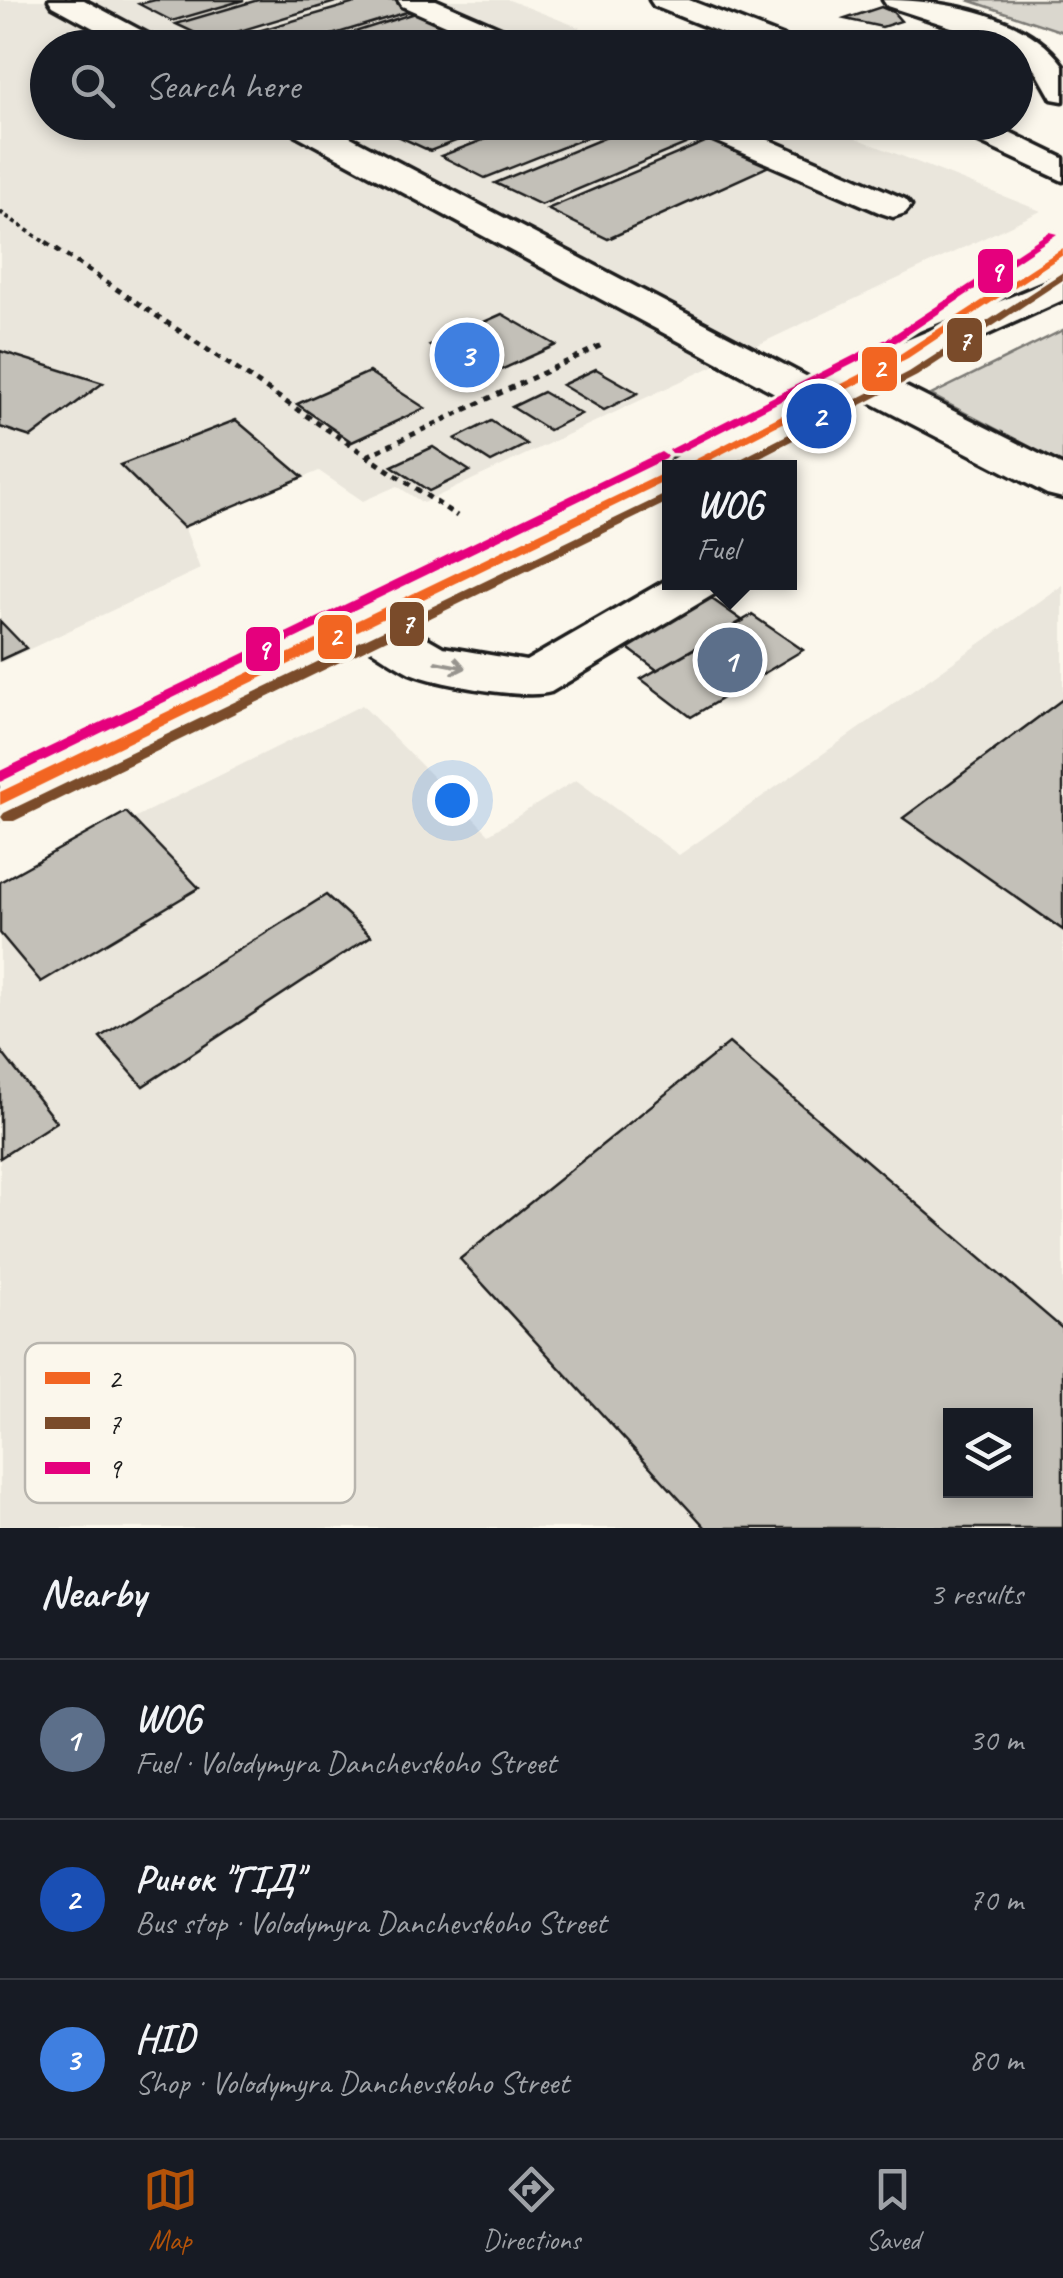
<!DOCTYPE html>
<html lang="en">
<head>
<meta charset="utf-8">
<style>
	body { margin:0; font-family:Caveat,sans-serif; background:#20242c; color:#f1f3f6 }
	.controls { position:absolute; right:30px; bottom:30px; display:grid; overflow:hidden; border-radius:0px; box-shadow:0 5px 15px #0003 }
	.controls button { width:90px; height:90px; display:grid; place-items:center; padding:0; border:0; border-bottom:2px solid #363941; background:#171b24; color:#f1f3f6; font:50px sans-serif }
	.you { position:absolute; left:452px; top:800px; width:35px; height:35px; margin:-25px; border:8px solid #fff; border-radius:50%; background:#1a73e8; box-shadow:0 0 0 15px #1a73e833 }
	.badge { display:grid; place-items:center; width:65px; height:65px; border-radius:50%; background:#b45309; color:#fff; font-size:32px; font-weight:700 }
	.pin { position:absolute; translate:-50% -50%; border:5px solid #fff; box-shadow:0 2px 10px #0006 }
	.popup { position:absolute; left:662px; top:460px; width:135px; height:130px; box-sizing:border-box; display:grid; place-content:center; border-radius:0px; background:#171b24; filter:drop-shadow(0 2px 8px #0005); font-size:32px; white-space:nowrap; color:#9ea1a6 }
	.popup b { font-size:38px; color:#f1f3f6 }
	.popup::after { content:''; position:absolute; left:50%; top:100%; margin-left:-20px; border:20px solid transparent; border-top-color:#171b24 }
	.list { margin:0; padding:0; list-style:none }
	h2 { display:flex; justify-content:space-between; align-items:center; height:130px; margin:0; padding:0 40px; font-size:42px }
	h2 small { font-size:32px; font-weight:400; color:#9ea1a6 }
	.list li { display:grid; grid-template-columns:65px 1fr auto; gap:30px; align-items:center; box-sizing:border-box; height:160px; padding:0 40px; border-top:2px solid #363941 }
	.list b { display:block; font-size:38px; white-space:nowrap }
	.list p { margin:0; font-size:32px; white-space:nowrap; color:#9ea1a6 }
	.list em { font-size:32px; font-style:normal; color:#9ea1a6 }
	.icon { flex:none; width:55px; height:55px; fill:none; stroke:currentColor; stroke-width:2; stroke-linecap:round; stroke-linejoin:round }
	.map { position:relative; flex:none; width:1063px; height:1528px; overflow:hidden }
	.search { position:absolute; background:#171b24; box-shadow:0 5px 15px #0003; left:30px; right:30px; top:30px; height:110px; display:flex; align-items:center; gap:25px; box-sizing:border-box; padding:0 35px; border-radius:55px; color:#9ea1a6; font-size:38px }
	.sheet { height:610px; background:#171b24 }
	nav { display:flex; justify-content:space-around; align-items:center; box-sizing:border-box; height:140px; border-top:2px solid #363941; background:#171b24; font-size:28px; color:#9ea1a6 }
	nav a { display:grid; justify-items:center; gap:5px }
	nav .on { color:#b45309 }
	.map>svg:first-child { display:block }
	.built { fill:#eae6dc; fill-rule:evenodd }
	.green { fill:#dad7ce; stroke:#7b7a75; stroke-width:2.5 }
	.building { fill:#c3c0b8; stroke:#1c1c1c; stroke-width:2.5; fill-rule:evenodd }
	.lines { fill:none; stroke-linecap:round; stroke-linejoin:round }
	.minor-casing { stroke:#1c1c1c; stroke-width:7 }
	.major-casing { stroke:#1c1c1c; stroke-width:7 }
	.path-far1 { stroke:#1c1c1c; stroke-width:4; stroke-dasharray:4 4; stroke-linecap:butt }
	.path { stroke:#1c1c1c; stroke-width:5; stroke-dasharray:6 6; stroke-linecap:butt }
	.minor { fill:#fbf7ec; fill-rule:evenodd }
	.major { fill:#fbf7ec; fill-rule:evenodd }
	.bus-1-casing { stroke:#fbf7ec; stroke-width:7 }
	.bus-2-casing { stroke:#fbf7ec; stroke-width:7 }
	.bus-3-casing { stroke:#fbf7ec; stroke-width:7 }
	.bus-1 { fill:#f26522; fill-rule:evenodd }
	.bus-2 { fill:#7a4b2a; fill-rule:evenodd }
	.bus-3 { fill:#e5007d; fill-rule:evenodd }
	.oneway { stroke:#97948e }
	.key { fill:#fbf7ec; stroke:#b8b5ae; stroke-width:2.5 }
	.key-label { font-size:28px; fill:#1c1c1c }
	.line-badge { stroke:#fbf7ec; stroke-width:4 }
	.badge-label { font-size:28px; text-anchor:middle; font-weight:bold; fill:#fff }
</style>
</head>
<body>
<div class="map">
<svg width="1063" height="1528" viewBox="0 0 1063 1528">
	<rect width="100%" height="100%" fill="#fbf7ec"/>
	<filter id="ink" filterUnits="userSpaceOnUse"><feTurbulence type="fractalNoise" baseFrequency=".01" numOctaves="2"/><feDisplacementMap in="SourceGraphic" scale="20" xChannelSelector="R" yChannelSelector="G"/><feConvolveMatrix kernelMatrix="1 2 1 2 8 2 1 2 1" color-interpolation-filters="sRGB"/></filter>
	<g filter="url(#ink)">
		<path class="built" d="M0,0h509l120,47 -581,1v74l770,1 223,88 -618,292 -26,-17 -34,15 -44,-30 -135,55 16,43 -200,94z
			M1063,585v943h-1063v-644l362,-179 127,129 87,-54 103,75zM950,1416h76v74h-76z"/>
		<path class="green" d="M968,0h95v32z
			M1063,330v134l-132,-69z"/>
		<path class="building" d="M155,0h89l-72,21 -33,-17z
			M258,0h84l-132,40 -34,-16z
			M365,0h36l19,8 -131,40h-65l-8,-5z
			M881,7l12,5 8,9 -19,6 -37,-8z
			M424,10l39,16 -65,22h-94z
			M470,29l36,15 -10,4h-82z
			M410,122h95l-75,29 -43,-20z
			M530,122h96l-141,56 -44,-22z
			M643,122h47l24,10 -173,73 -46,-22z
			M719,136l61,25 -172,78 -61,-30z
			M502,314l54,31 -73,33 -53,-32z
			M0,351l103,32 -72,54 -31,-10z
			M596,369l42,24 -34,17 -42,-25z
			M369,372l56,36 -73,34 -55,-38z
			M543,392l38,22 -32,16 -37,-23z
			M236,420l67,57 -120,50 -63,-62z
			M491,421l36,23 -36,18 -36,-23z
			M433,447l37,24 -41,20 -37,-25z
			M688,582l55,39 -86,49 -60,-45z
			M752,615l51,35 -112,67 -50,-38z
			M0,621l26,27 -26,12z
			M1063,699v231l-160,-112z
			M126,812l73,76 -158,94 -41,-49v-51z
			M326,895l45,41 -228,150 -43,-49z
			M729,1043l334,286v199h-357l-246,-269zM950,1416h76v74h-76z
			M0,1050l56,72 -56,36z"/>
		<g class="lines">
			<g class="minor-casing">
				<path id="minor" d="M49,0h35l79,42 4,6h-37l-77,-42z
					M398,0h38l97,42 4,6h-40l-95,-42z
					M883,0c59,0 143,13 180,65v36l-11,-2 -17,-30 -19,-21 -129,-42z
					M280,122h42l497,261 71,-36 173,-72v25l-173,79 173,87v32l-16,-4 -189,-98 -139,72h-49v23l-267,133 40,23 83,14 144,-83v4h53l-7,11 -165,99c-26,8 -114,-8 -141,-19 -16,-8 -32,-20 -48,-29l-342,169 -20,6v-44l666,-313 120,-63 -501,-270z
					M683,122h45l177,77 6,7 -6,7 -12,4 -12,-4 -193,-84z"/>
			</g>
			<g class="major-casing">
				<path id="major" d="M650,0h39l108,42 4,6h-42l-105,-42z
					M946,122h43l74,36v23l-112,-52z"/>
			</g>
			<path class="path-far1" d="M0,212l49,33"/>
			<path class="path" d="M46,242l411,274
				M367,456l237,-112"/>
			<use href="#minor" class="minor"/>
			<use href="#major" class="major"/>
			<g class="bus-1-casing">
				<path id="bus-1" d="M1063,248v7l-155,103 -213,110h-16l221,-114z
					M670,470v9l-670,326v-13z"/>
			</g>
			<g class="bus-2-casing">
				<path id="bus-2" d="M1063,272v8l-146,96 -178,92h-16l186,-96z
					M670,492v9l-656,320h-10l-3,-4 3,-4z"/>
			</g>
			<g class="bus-3-casing">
				<path id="bus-3" d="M1049,232l8,2 -159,107 -219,112h-8l-2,-3 221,-113z
					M661,452l6,4 -2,3 -665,323v-11z"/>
			</g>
			<use href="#bus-1" class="bus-1"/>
			<use href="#bus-2" class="bus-2"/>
			<use href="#bus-3" class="bus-3"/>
		</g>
		<defs><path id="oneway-shaft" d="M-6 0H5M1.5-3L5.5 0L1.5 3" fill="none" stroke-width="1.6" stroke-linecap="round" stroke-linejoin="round" transform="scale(2.5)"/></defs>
		<use class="oneway" href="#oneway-shaft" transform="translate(451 665) rotate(11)"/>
	</g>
	<rect x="25" y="1343" width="330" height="160" rx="15" class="key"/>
	<rect x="45" y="1372" width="45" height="12" fill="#f26522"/>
	<rect x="45" y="1417" width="45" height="12" fill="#7a4b2a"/>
	<rect x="45" y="1462" width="45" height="12" fill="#e5007d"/>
	<g class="key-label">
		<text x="108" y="1388">2</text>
		<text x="108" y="1433">7</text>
		<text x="108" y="1478">9</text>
	</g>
	<g class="line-badge">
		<rect x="976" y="247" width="39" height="48" rx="10" fill="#e5007d"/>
		<rect x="945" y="316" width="39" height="48" rx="10" fill="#7a4b2a"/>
		<rect x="860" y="345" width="39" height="48" rx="10" fill="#f26522"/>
		<rect x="388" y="600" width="38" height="48" rx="10" fill="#7a4b2a"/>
		<rect x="316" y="613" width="38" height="48" rx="10" fill="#f26522"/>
		<rect x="244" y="625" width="38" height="48" rx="10" fill="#e5007d"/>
	</g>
	<g class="badge-label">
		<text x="996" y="281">9</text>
		<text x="964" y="350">7</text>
		<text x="879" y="378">2</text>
		<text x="407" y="633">7</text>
		<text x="335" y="646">2</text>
		<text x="263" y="659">9</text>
	</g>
</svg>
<div class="controls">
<button><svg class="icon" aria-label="layers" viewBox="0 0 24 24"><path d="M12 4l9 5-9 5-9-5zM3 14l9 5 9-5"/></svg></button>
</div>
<div class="you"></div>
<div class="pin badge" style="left:730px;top:660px;background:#5c6f8a">1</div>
<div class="popup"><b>WOG</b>Fuel</div>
<div class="pin badge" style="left:819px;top:416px;background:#1a4fb4">2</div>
<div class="pin badge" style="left:467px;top:355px;background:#3f7fe0">3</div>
<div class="search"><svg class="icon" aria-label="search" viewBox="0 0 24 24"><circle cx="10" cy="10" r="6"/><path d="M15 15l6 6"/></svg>Search here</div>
</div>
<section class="sheet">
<h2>Nearby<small>3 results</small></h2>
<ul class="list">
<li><span class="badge" style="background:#5c6f8a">1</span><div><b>WOG</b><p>Fuel · Volodymyra Danchevskoho Street</p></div><em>30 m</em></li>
<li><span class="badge" style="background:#1a4fb4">2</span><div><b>Ринок &quot;ГІД&quot;</b><p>Bus stop · Volodymyra Danchevskoho Street</p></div><em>70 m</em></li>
<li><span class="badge" style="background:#3f7fe0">3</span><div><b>HID</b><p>Shop · Volodymyra Danchevskoho Street</p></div><em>80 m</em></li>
</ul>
</section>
<nav>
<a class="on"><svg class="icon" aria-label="map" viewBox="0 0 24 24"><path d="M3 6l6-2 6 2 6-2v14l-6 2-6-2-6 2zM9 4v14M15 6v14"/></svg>Map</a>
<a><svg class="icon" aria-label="directions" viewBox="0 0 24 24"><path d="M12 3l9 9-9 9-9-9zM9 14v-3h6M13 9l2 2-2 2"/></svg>Directions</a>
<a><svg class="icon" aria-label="saved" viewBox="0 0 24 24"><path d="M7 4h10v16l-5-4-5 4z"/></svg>Saved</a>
</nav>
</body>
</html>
